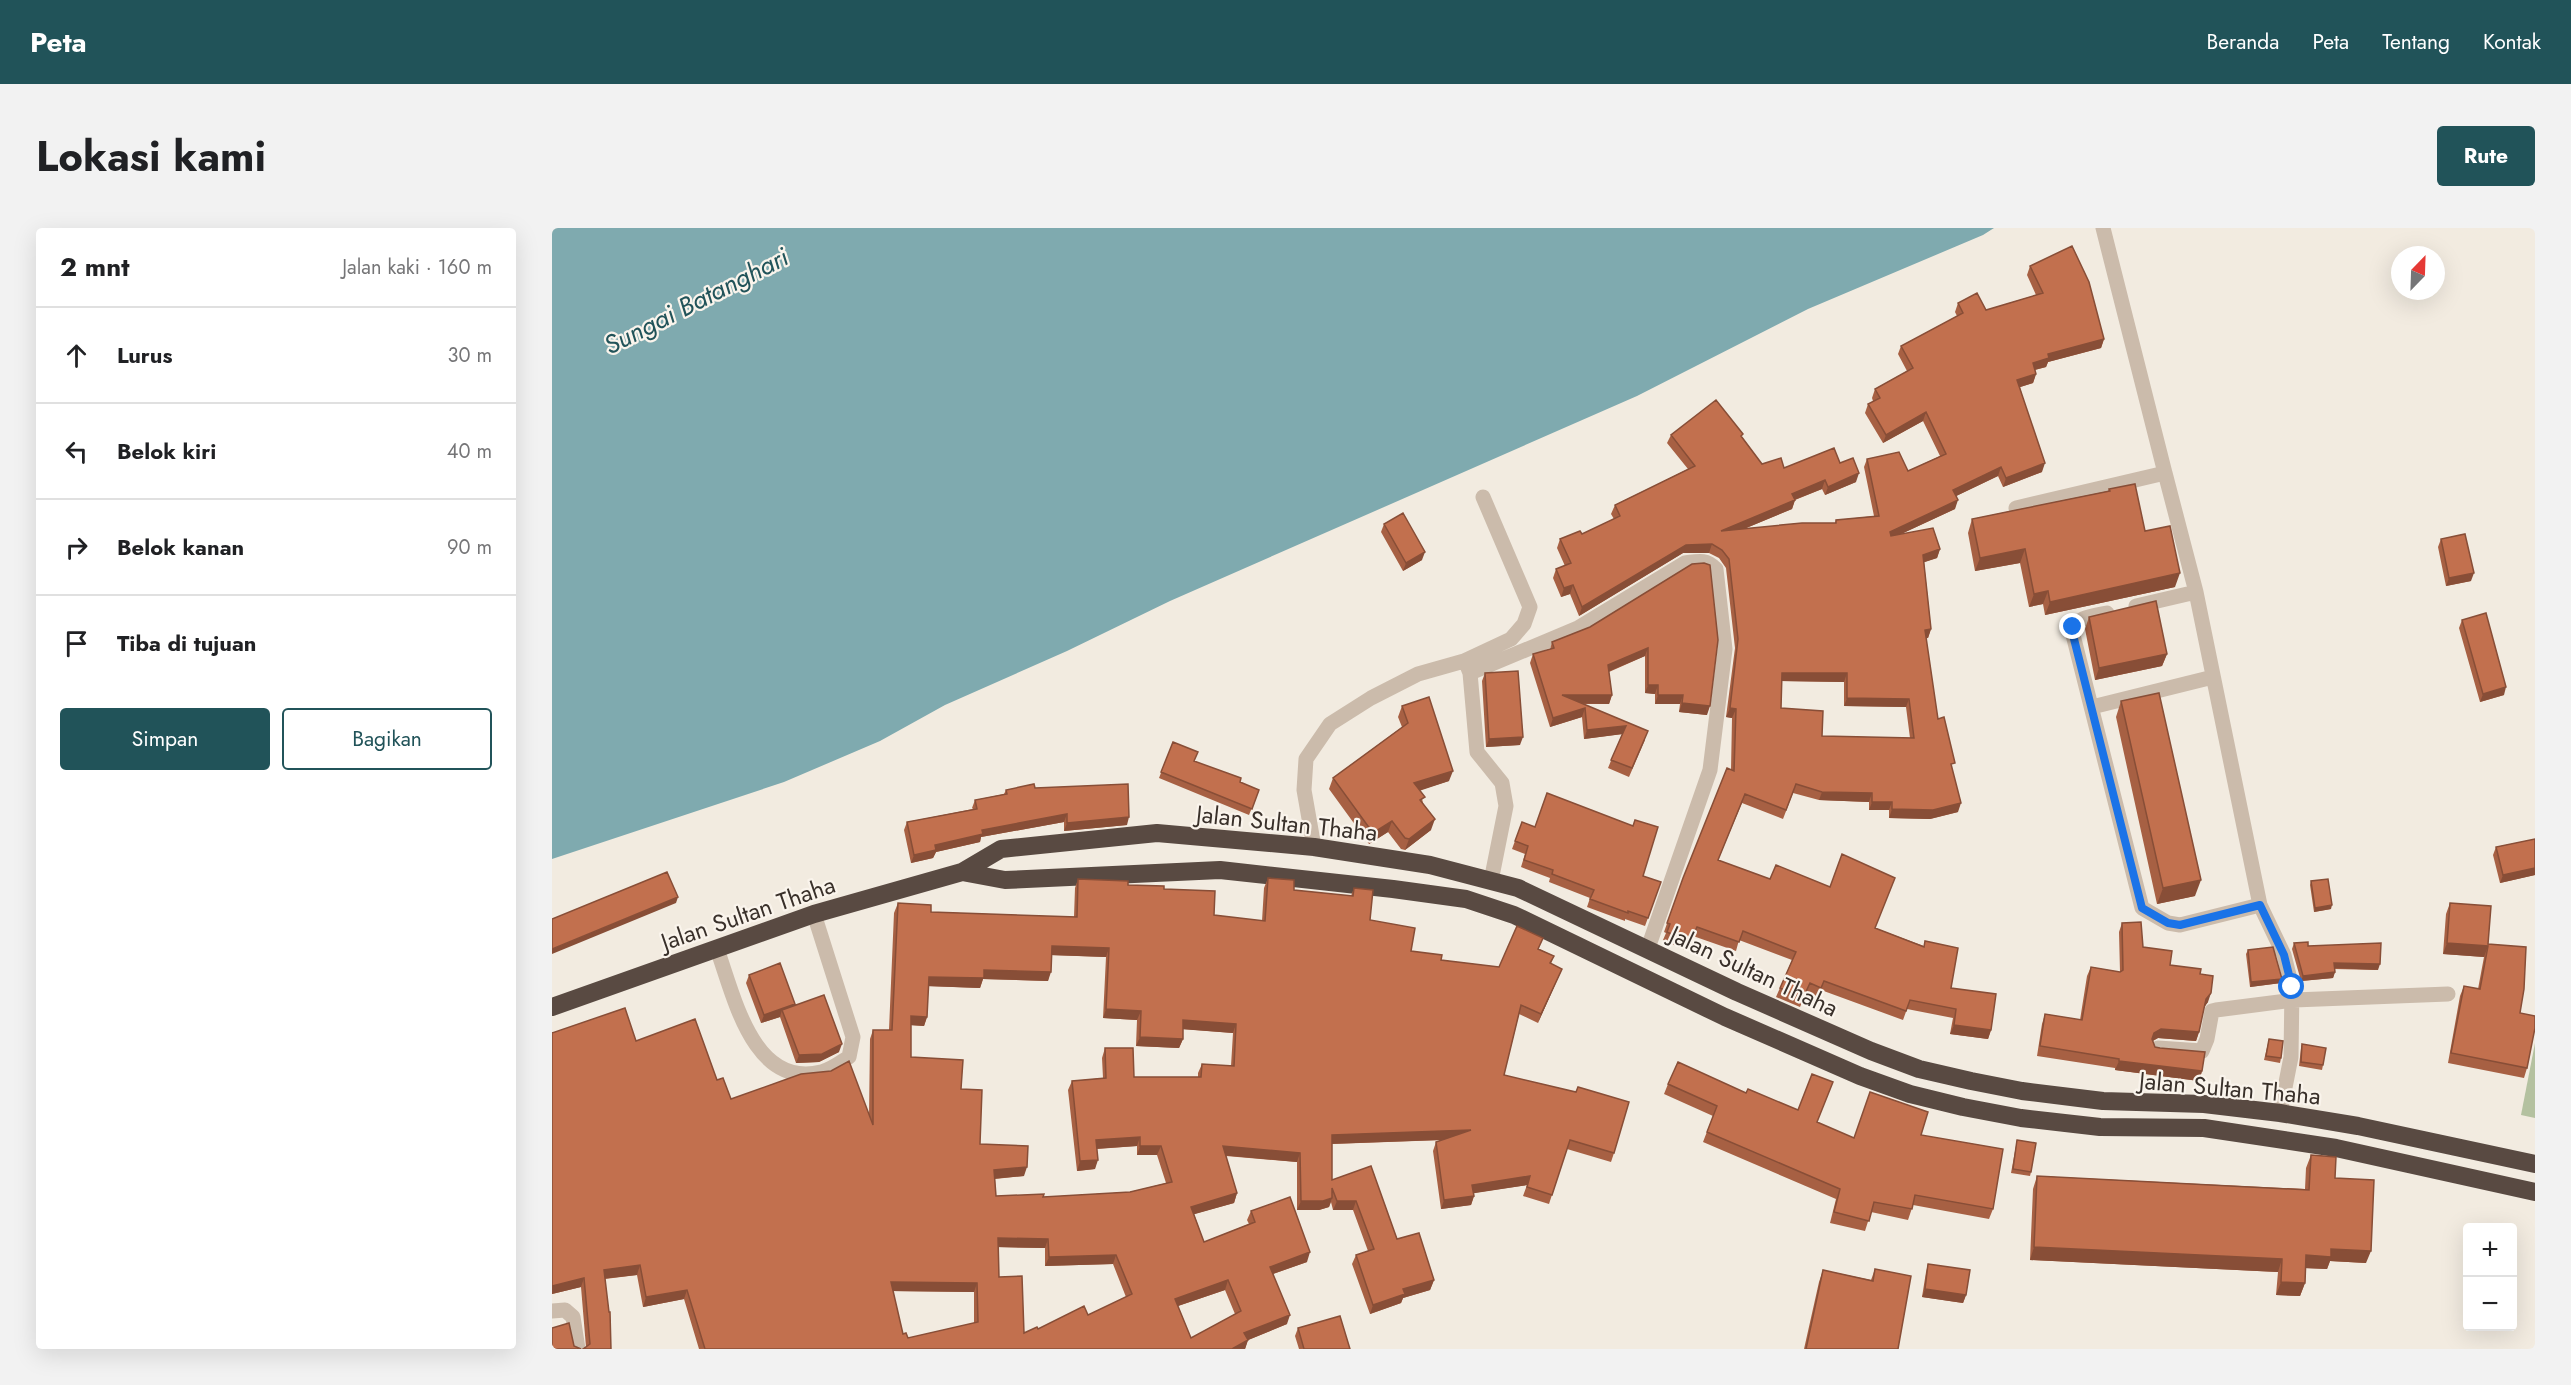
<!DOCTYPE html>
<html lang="id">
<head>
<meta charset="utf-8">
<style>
	body { margin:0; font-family:Jost,sans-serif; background:#f2f2f2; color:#202124 }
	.controls { position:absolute; right:18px; bottom:18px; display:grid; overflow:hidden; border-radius:6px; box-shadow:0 6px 24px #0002 }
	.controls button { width:54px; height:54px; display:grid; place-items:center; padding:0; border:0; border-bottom:2px solid #e0e0e0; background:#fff; color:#202124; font:30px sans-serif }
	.compass { position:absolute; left:1839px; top:18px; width:54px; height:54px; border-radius:50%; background:#fff; box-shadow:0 6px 24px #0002; rotate:23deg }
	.stop { position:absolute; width:18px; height:18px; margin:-14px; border:4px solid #1a73e8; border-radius:50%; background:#fff }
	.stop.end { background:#1a73e8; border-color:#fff; box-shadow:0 2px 6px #0008 }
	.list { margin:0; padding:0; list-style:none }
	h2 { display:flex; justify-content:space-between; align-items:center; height:78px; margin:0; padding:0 24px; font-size:26px }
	h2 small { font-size:20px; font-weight:400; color:#757577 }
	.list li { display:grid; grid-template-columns:39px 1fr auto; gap:18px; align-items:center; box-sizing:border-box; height:96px; padding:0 24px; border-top:2px solid #e0e0e0 }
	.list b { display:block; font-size:22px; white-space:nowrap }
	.list em { font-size:20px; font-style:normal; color:#757577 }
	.actions { display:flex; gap:12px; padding:18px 24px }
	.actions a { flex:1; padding:14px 0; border:2px solid #215359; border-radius:6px; text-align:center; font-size:21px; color:#215359 }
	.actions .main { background:#215359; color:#fff }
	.icon { flex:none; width:33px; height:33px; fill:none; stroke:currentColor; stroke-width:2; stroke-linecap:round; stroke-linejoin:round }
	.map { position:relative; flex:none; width:1983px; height:1121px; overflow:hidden; border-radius:6px }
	header { display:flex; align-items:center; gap:36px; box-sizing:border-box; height:84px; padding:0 30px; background:#215359; color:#fff }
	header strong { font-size:28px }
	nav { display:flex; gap:33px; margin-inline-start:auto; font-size:21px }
	.intro { display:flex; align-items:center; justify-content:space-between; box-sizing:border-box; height:144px; padding:0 36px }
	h1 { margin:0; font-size:42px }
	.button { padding:15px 27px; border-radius:6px; background:#215359; color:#fff; font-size:21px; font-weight:700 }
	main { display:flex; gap:36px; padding:0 36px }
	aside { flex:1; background:#fff; border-radius:6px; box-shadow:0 6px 24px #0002 }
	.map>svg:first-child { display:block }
	.green { fill:#b4c1a0 }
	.water { fill:#7faaaf }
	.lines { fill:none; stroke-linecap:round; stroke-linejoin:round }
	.minor { stroke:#cbbbab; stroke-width:15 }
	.highway { stroke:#594a42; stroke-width:18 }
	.wall { fill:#a76043; fill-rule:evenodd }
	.shaded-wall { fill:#884e37 }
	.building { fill:#c2704e; stroke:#884e37; stroke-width:1.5; fill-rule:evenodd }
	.route { stroke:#1a73e8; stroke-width:8 }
	.labels { text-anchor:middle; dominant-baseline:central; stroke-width:4.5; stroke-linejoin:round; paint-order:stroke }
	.street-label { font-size:24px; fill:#39302a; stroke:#faf4ec }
	.water-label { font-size:26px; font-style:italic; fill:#215359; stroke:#faf4ec }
</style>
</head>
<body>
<header>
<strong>Peta</strong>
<nav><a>Beranda</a><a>Peta</a><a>Tentang</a><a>Kontak</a></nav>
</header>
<div class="intro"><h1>Lokasi kami</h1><a class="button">Rute</a></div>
<main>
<aside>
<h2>2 mnt<small>Jalan kaki · 160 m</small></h2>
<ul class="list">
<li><svg class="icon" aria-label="ahead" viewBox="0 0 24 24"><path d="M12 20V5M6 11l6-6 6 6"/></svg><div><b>Lurus</b></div><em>30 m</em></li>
<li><svg class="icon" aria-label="left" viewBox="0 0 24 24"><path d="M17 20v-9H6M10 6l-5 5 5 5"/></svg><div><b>Belok kiri</b></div><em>40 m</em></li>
<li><svg class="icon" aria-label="right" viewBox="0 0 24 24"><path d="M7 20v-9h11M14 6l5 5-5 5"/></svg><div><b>Belok kanan</b></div><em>90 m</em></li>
<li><svg class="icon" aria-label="arrive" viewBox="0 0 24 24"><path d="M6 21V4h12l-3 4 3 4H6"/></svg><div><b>Tiba di tujuan</b></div></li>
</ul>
<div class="actions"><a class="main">Simpan</a><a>Bagikan</a></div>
</aside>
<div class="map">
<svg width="1983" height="1121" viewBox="0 0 1983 1121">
	<rect width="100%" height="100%" fill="#f2ebe0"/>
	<path class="green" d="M1983,815v75l-14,-3z"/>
	<path class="water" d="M0,0h1442l-11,7 -175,74 -171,87 -467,205 -103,50 -122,54 -65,36 -96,41 -232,77z"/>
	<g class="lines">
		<path class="minor" d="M1551,0l62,245
			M1464,280l149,-35 31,119 64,313 24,50 8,32 -1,70 -11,56
			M1584,378l60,-14
			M1555,385c-13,3 -30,3 -35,18l70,277 26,15 12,2 80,-20
			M914,435l4,10 7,79 25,31 4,23 -15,75
			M918,445l108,-45 107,-65c14,-2 21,-4 31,6l9,80 -15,121 -62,178
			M1540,479l121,-30
			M762,619l-10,-57 2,-31 24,-35 41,-26 47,-24 46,-13 47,-22 13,-15 6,-17 -47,-110
			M165,721c17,47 36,140 104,123 10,-2 20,-10 28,-15l4,-20 -39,-123
			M1606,820l44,3 5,-12 5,-28 4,-1 78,-10 154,-6
			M0,1083l13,-1 8,7 5,32"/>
		<path class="highway" d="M410,644l43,8 215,-10 173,19 73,10 48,16 211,102 135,59 50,18 53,13 58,11 79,9 104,1 132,20 199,44
			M0,779l262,-93 148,-42 39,-23 156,-16 157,14 116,18 88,23 219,104 134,59 48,18 52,12 51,10 81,10 101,3 76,9 78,13 177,38"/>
	</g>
	<path class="wall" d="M1478,38l74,73 -3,9 -53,14 -2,5 -11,3 1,4 -3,9 -13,4 22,85 -39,15 -5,-11 -42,20 -1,13 -56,26 41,14 -3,9 -13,4 7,67 -3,9h-2l12,81 14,50 6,43 -28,7 -41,-1v-8h-20v-8l-50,-2 -26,-7 -10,26 -41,-16 -24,57 157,68 49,18 1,-5 26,47 40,42 -3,9 -38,-5 3,-16 -46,-9 -4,11 -82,-30 -3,7 -11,-6 -7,16 -24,-10 16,-37 -53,-20 -3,11 -43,-15 -6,15 -24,-11 3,-7 -2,-1 19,-54 48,-108 1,-52 -6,-1 9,-69 -9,-80 -7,-10 -10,-5h-26l-104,63 -9,-22 -9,3 -8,-19 3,-9 9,-3 -8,-18 3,-9 22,-5 32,-15 -3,-5 4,-9 73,-36 -21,-26 4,-8 71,2 20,27 22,4 56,-5 16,19 -31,13 -3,-6 -27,11 -3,9 -48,20 91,-6 1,-3 38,-4 -10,-49 3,-8 41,12 32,-15 -17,-35 -40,22 -18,-30 3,-9 5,-3 -1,-3 3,-9 32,-18 -9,-17 3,-8 56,-30 -2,-4 3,-9 28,7 50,-15 -9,-20zM1230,453l62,1v24l62,1 4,31 -88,-2 -41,-28z
		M1557,261l66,98 -130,28 -2,-11 -14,3 -9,-44 -45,8 -7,-38 4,-14 136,-28z
		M832,296l38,36 -19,11 -22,-39z
		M1889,311l30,42 -25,5 -8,-39z
		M1140,336l15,151 -28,-3 1,-8h-25v-10l-10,-1v-37l-36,16 3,23 -3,9h-27l63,36 -16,37 -21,-9 14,-34 -38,5 -2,-22 -32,10 -20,-64 3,-9 17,-4 2,-8 38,-15z
		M1537,389l78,37 -5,12 -67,14 -10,-51z
		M1910,392l42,75 -24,7 -21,-74z
		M933,445l35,72 -34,2 -4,-66z
		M1569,473l74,195 -38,8 -41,-187z
		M850,478l47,75 -29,9 3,13 8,27 -26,20 -4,-1 -13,-17 -19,12 -40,-55 4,-11 69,-51 -4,-10z
		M621,514l21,19 46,21 19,8 -10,25 -90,-37z
		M483,560l92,37 -63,6v-9l-83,15 -1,5 -44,10 -3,6 -22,5 -7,-33 3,-8 66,-13 -1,-1 3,-8 29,-6 2,-4z
		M970,594l121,54 18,6 -16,44 -20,-7v2l-38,-14 3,-9 -41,-16 1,-4 -29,-11 4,-13 -13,-5z
		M1983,611v36l-35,8 -7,-28 3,-8z
		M716,650l26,12 57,6 3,-8 16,32 41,31 30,9 58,7 40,-18 15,7 -3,8 11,5 -24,54 -19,-9 -15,61 110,78 -3,9 -44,-13 -18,55 -26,-8 4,-11 -54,8 1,3 -3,9 -30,4 -8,-58 3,-9 7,-2 -111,4v36l39,-14 26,73 37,41 -4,10 -27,8 -2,5 -31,11 -18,-50 4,-9 12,-4 -15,-41h-20l-2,-8 -2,5 -10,3h-22v-48l-71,-6 11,37 -3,10 -40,11 10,28 45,-18 -2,-4 4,-9 56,51 -34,12 14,50 -39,16 -3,9h-546l-15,-50 -41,8 -6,-32 -32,4 6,70 -25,-2 -5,-60 -29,7v-262v1l84,8 81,39 14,19 138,17 1,-77 3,-9h16l5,-117 4,-10 33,9 143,5 1,-29 3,-9 86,10 50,26 48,6 2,-33zM500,727l54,2 -3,61 34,2 -1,26 43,2 4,-9v-10l50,4 -2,33 -29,-2 -4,9v4h-64l-29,-29 -3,10 1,20 -31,3 -4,9 9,81 18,-2 2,-20 40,-3v9h20l9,28 -36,9 -87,5 -47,-1 -1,-17 29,-3 -44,-32 -19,-55 -50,-32v-32l13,1 3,-9 1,-31 52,2 3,-9 65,2zM446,1019l47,1v18l68,-2 13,33 -38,18 -64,18 -25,-56zM673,1062l10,24 -44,24 -13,-32zM341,1063l81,1v31l-66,15 -5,-4z
		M1759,653l20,28 -17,3 -4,-27z
		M1898,675l38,41 32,69 7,55 -3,10 -76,-15 12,-67 4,-10 14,3 6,-32 -41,-3 3,-40z
		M1570,695l21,24 27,18 30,9 8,28 -4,5 -5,25 -3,9 -38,-3 -5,3 2,6 47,24 -3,10 -84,-11v-2l-78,-12 5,-32 3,-10 35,6 7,-44 4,-9 29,5 -1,-40z
		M1742,715l14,3 70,24 -44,-1 1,3 -2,6 -32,3 -9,-32z
		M1696,722l34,29 -1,4 -31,4 -4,-33z
		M197,747l46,29 44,48 -20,10 -23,1 -16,-46 -19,6 -15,-40z
		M1717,811l12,19 -1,5 -16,-3z
		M1750,816l21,21 -1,5 -23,-4 2,-18z
		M1116,856l78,9 107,45 68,-3 72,74 -4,10 -76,-14 -5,15 -37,-8 -6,19 -35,-8 6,-24 -133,-57 10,-26 -49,-22z
		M1465,912l14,32 -1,4 -19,-3z
		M1759,927l24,23 31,85 -36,-2 -3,8 -21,-1 -1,15 -5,13 -24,-1 2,-23 -248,-12 3,-71 4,-13 268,13 1,-21z
		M1376,1036l38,31 -3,8 -41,-6 4,-25z
		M1323,1041l23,80h-94l15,-67 4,-12 48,10z
		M746,1100l52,21h-51l-4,-13z"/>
	<path class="shaded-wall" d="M1552,111l-3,9 -53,14 -2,5 -16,4 3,-8 15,-9z
		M1484,146l-3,9 -19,6 3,-9z
		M1374,184l-3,9 -40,22 3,-8z
		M1493,235l-3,9 -39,15 3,-9z
		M1449,239l-3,9 -48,23 3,-9z
		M1307,245l-3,9 -31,13 3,-8z
		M1273,252l-3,9 -33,13 3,-8z
		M1243,272l-3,9 -75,31 4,-9z
		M1406,272l-3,9 -69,32 4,-9z
		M1160,316l-3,9h-26l-104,63 3,-9 104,-62z
		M1388,321l-3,9 -18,6 4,-9z
		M1473,321l-5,14 -45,8 5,-13z
		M873,324l-3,8 -19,11 3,-8z
		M1628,345l-5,14 -130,28 5,-13z
		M1922,345l-3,8 -25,5 3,-8z
		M1021,357l-3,9 -9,3 3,-9z
		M1496,363l-5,13 -14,3 5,-13z
		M1379,401l-3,9 -6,1 3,-9z
		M1096,420l-3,8 -40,17 3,-8z
		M1615,426l-5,12 -67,14 4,-12z
		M1230,445h65l-3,9 -65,-1z
		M1096,457h10l-3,9 -10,-1z
		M1954,459l-2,8 -24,7 3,-8z
		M1010,467h50l-3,9 -50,-1z
		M1106,467h25l-3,9h-25z
		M1295,470l62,1 -3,8 -62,-1z
		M1130,475l28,3 -3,9 -28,-3z
		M1033,480l-3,9 -32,10 3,-9z
		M1178,480l6,1 -4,9 -6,-1z
		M1074,498l-3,8 -39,5 3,-9z
		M971,509l-3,8 -34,2 3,-8z
		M901,543l-4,10 -39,13 4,-11z
		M1270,564l50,1 -3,9 -50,-2z
		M1320,574h20l-3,8h-20z
		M1409,575l-3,9 -28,7 -41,-1 3,-9z
		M515,586l-3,8 -83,15 -1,5 -44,10 -3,6 -22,5 3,-8 21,-10 47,-15z
		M577,589l-2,8 -63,6 3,-8z
		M883,591l-4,11 -26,20 4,-11z
		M840,593l-4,11 -19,12 4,-11z
		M1983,640v7l-35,8 3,-8z
		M1649,652l-6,16 -38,8 6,-16z
		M126,669l-2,6 -124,51v-5z
		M1780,677l-1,4 -17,3 1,-4z
		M1895,715l41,3 -4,11 -41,-3z
		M500,718l57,2 -3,9 -58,-2z
		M1782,735l46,1 -2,6 -46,-2z
		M1010,741l-24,54 3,-9z
		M432,742l67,2 -3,9 -65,-2 -3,9 -55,-2 4,-9z
		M1783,744l-2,6 -32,3 2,-5z
		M1730,751l-1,4 -31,4 1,-5z
		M1659,765l-3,9 -5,7 3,-10z
		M243,776l-13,6 -2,7 -19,6 3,-8z
		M554,781l35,2 -4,9 -34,-2z
		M359,788l16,1 -3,9 -16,-1z
		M631,792l53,4 -3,9 -53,-4z
		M1402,797l37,5 -3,9 -38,-5z
		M1609,801l38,3 -3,9 -38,-3 -8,4 4,-9z
		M588,809l43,2 -4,9 -43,-2z
		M290,816l-3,8 -20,10 -23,1 3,-8z
		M1567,833l83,10 -3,10 -84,-11z
		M919,902l-4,9 -139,5 4,-9z
		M588,909l-3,9 -44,3 3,-9z
		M588,918h21l-4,9h-20z
		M671,918l77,7 -3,9 -77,-7z
		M546,932l-3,9 -18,2 3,-10z
		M475,939l-3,9 -33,3 3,-9z
		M978,948l-3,9 -58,9 3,-9z
		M685,965l-3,10 -46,13 3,-9z
		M922,968l-3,9 -30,4 3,-9z
		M780,970l-3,9 -10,3h-22l4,-9z
		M785,973h19l-3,9h-20z
		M446,1010l50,1 -3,9 -50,-1z
		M1482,1019l248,12 -4,13 -248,-12z
		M1779,1021l40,2 -5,12 -36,-2 -3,8 -25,-1 4,-13z
		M758,1024l-3,10 -40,14 3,-9z
		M564,1027l-3,9 -68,2 4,-9z
		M88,1037l-3,10 -36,4 3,-9z
		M32,1050l-3,9 -29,7v-8z
		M676,1052l-3,10 -53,18 3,-9z
		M882,1052l-4,10 -27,8 -2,5 -31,11 3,-9 30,-16z
		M339,1054l86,1 -3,9 -87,-1z
		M1729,1054l24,1 -5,13 -24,-1z
		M1373,1061l41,6 -3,8 -41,-6z
		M135,1062l-3,9 -41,8 3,-10z
		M738,1087l-3,9 -46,19 3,-10z
		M696,1112l-3,9h-13z"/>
	<path class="building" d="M1520,18l17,36 15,57 -56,15 1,4 -16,5 3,11 -19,6 28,83 -39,15 -5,-11 -48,23 5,10 -68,32 1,4 42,-8 7,21 -17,6 8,74 -6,1 13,89 6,-2 11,46 -4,1 10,39 -28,7 -41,-1v-7h-20v-9l-50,-1 -26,-8 -10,26 -41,-16 -27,66 52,19 6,-14 54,22 12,-33 53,24 -20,50 49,19 1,-6 33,7 -7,40 45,6 -5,36 -37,-5 2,-16 -46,-9 -4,11 -82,-30 -3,7 -11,-5 -7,15 -23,-10 16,-36 -53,-21 -4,11 -42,-15 -7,15 -23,-10 3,-8 -3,-1 16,-45 44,-110 7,3 2,-62 -6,-1 8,-69 -9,-80 -7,-9 -10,-6 -26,1 -104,62 -9,-22 -9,3 -8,-19 15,-6 -11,-24 20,-8 2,3 38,-18 -5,-11 80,-39 -24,-31 45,-35 27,34 -2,2 21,28 19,-6 3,10 50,-20 6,15 13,-5 6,15 -31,14 -3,-7 -33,14 3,6 -74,31 81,-8h34v-3l43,-4 -12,-57 32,-7 9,19 38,-17 -20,-42 -40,23 -18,-31 12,-6 -5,-9 38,-21 -12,-22 62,-33 -5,-10 19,-10 9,17 57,-17 -13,-27zM1230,445h65v25l62,1 5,39 -92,-2 1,-25 -42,-3z
		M1583,256l10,47 25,-5 10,47 -130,29 -2,-11 -14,3 -9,-45 -45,9 -8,-39 138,-28 -1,-2z
		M851,285l22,39 -19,11 -22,-39z
		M1913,306l9,39 -25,5 -8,-39z
		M1152,335l6,2 8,75 -8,66 -28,-3 1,-8h-25v-10h-10v-37l-40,17 4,30h-50l86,36 -16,37 -21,-8 15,-34 -39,4 -2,-22 -32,10 -20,-64 21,-6 -2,-6 38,-15 102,-63z
		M1604,373l11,53 -68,14 -10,-51z
		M1934,385l20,74 -23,7 -21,-74z
		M966,443l5,66 -34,2 -4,-66z
		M1607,465l42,187 -38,8 -42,-187z
		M877,469l24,74 -39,12 11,14 -5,3 15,19 -26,20 -4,-1 -13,-17 -19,12 -40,-55 75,-55 -6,-17z
		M621,514l25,10 -4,9 47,17 -1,4 19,8 -7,19 -91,-37z
		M482,556l1,4 93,-4 1,33 -62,6v-9l-85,16 1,4 -48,11 1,5 -22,5 -7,-33 70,-13 -2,-9 32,-6 -1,-4z
		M995,565l86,33 2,-6 23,7 -15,49 18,6 -13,36 -20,-7v2l-38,-14 4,-9 -42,-16 1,-4 -29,-10 4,-14 -13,-5 7,-19 13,5z
		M1983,611v29l-32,7 -7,-28z
		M115,644l11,25 -126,52v-30z
		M716,650l26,2v10l59,6 1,-8 19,2 -3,30 45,8 -4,23 31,4 -1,5 58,7 18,-41 26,12 -5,11 16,7 -4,7 12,6 -21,45 -20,-9 -17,70 72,17 2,-5 51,15 -15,51 -44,-13 -18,55 -25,-8 3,-11 -58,9 2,11 -30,4 -8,-58 35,-12 -139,5v45l39,-14 26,73 22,-6 15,47 -31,9 2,5 -32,11 -17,-50 18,-6 -18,-48h-19l-5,-13v10l-9,3h-22l-1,-48 -77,-7 14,47 -46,14 13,35 51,-20 -4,-11 39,-14 20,55 -40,15 20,48 -46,18 4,7 -16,9h-527l-18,-59 -41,7 -6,-32 -36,5 5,42h1l1,37h-28l7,-5 -6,-66 -32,8v-254v1l73,-25 11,33 59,-22 22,61 6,-2 8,21 70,-25 30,-3 18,-10 24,64v-95h19l6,-127 33,2v7l146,5 1,-38 50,2v4l36,1v3l51,2 -1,24 51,6zM500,718l57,2 -3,61 35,2 -1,26 43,2v-19l53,4 -2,42 -32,-2 -1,13h-67l-1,-29h-28l1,30 -34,3 8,80 18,-1 -2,-20 44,-3v9h21l11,36 -42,10 -87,5 1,-3 -48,2 -2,-26 33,-3 1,-21 -48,-2 2,-54 -21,-1 2,-29 -52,-3v-41l16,1 2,-40 55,1v-8l67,2zM446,1010l50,1 1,18 67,-2 16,39 -44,21 -4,-9 -46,23 -1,-2 -13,6 -2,-57 -23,1zM676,1052l13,31 -50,27 -16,-39zM339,1054l86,1 1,39 -70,16 -2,-5 -3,1z
		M1776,651l4,26 -17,3 -4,-27z
		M1898,675l41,3 -3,38 38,3 -2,42 -4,24 15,3v12l-8,40 -76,-15 13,-67 16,3 8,-43 -41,-3z
		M1589,694l2,25 29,4 -2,14 31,4 -1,5 13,2 -2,17 -5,6 -7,33 -38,-3 -7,4 -2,6 3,8 5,1 45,4 -3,19 -83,-10v-2l-79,-13 5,-32 37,6 9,-53 29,5 3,-2 -1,-47z
		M1756,714v4l73,-3 -1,21 -46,-1 1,9 -32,4 -9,-33z
		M1721,719l9,32 -31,3 -3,-32z
		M228,735l15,41 -31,11 -15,-40z
		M272,767l18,49 -20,10 -23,1 -17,-45z
		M1717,811l14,2 -2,17 -15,-2z
		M1750,816l24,4 -3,17 -22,-3z
		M1126,834l68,31 2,-4 50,21 14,-36 21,8 -16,40 37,16 16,-46 58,20 -7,23 82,14 -10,60 -78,-14 -3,14 -38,-7 -5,19 -35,-9 6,-23 -133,-57 10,-26 -49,-22z
		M1465,912l19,3 -5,29 -18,-3z
		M1759,927l25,2 -1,21 39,2 -3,71 -40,-2v8l-25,-2 -1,28 -24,-1 1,-23 -248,-12 3,-71 272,14z
		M1376,1036l42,6 -4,25 -41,-6z
		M1323,1041l36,7 -13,73h-92l17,-79 50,11z
		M788,1088l10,33h-46l-6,-21z
		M17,1095l5,23 7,3h-29v-21z"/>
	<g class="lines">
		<path class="route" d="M1521,399l-1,4 70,277 26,15 12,2 80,-20 24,50 8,32"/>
	</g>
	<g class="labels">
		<g class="street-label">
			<text transform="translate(735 595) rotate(6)">Jalan Sultan Thaha</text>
			<text transform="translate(196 685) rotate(-19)">Jalan Sultan Thaha</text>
			<text transform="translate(1202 743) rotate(25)">Jalan Sultan Thaha</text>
			<text transform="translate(1678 860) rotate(5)">Jalan Sultan Thaha</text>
		</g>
		<g class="water-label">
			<text transform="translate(144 73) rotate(-27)">Sungai Batanghari</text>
		</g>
	</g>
</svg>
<div class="controls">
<button>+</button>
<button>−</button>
</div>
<svg class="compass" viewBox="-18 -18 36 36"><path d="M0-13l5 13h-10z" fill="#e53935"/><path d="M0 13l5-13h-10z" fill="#757577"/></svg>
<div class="stop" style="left:1740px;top:759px"></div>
<div class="stop end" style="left:1521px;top:399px"></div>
</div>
</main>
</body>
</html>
